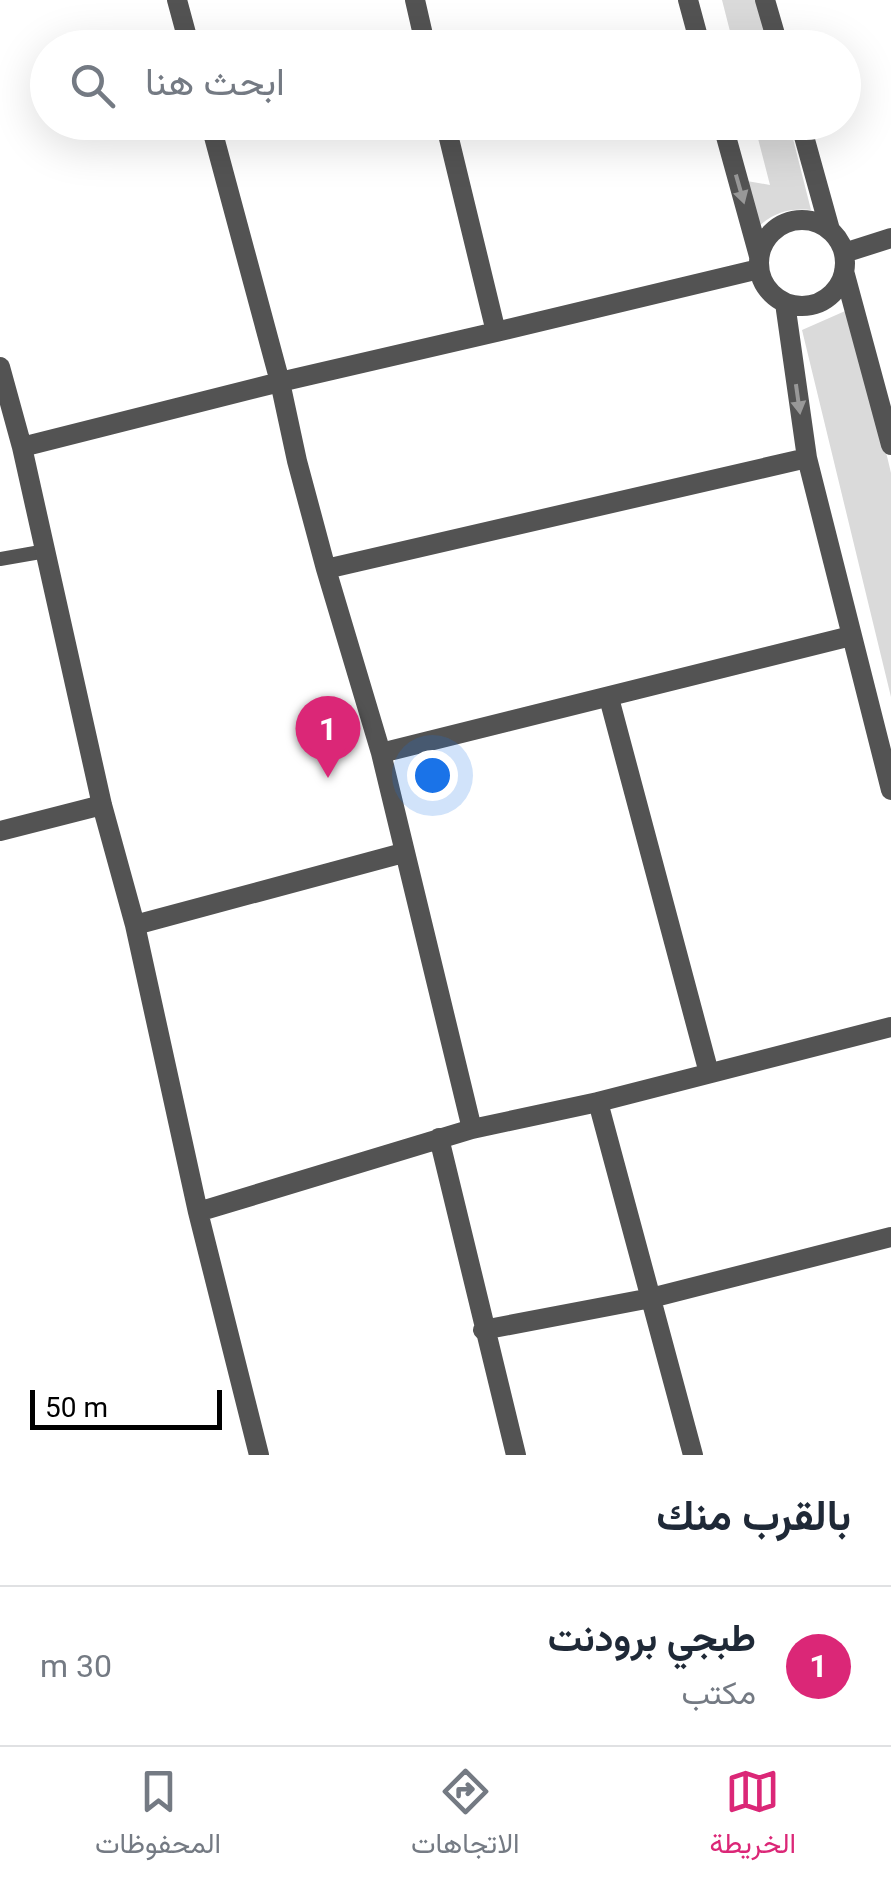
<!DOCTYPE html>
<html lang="ar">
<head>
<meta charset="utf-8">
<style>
	body { margin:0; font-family:Roboto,Vazirmatn,sans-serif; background:#f2f2f3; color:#1f2937; direction:rtl }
	.scale { position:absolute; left:30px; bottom:25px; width:192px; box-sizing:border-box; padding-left:10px; border:5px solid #000; border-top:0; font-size:28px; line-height:35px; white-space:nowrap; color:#000; -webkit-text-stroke:8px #fff; paint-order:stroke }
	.you { position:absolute; left:432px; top:775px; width:35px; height:35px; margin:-25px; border:8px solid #fff; border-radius:50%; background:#1a73e8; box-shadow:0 0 0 15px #1a73e833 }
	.badge { display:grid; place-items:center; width:65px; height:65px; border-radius:50%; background:#db2777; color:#fff; font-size:32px; font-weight:700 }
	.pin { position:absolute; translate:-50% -82px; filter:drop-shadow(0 2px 5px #0008) }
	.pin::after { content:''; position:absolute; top:52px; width:35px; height:30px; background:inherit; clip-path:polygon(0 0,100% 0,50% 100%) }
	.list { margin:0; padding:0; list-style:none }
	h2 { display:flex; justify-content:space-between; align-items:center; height:130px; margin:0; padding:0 40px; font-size:42px }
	h2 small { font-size:32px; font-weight:400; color:#747a83 }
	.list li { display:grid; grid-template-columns:65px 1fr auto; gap:30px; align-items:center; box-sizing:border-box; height:160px; padding:0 40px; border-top:2px solid #e0e1e3 }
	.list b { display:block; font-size:38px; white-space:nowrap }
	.list p { margin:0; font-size:32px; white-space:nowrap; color:#747a83 }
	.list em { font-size:32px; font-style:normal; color:#747a83 }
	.icon { flex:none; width:55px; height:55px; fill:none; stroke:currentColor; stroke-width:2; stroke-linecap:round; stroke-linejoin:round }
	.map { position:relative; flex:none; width:891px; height:1455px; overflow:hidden; direction:ltr }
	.search { position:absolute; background:#fff; box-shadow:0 10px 40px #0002; left:30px; right:30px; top:30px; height:110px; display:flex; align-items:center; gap:25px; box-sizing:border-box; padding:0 35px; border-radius:55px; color:#747a83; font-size:38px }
	.sheet { height:290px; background:#fff }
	nav { display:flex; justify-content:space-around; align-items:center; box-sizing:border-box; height:140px; border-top:2px solid #e0e1e3; background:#fff; font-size:28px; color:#747a83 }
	nav a { display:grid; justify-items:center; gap:5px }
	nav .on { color:#db2777 }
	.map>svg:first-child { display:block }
	.green { fill:#dadada }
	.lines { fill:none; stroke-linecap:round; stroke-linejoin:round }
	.service { stroke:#535353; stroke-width:14 }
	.minor { stroke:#535353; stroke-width:20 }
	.oneway { fill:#989898 }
</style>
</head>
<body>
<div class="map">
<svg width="891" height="1455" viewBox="0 0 891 1455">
	<rect width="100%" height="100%" fill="#fff"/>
	<path class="green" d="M722,0h36l12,47h-36z
		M754,123h35l22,87c-21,-2 -36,2 -52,16l-12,-45 23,4z
		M852,308l39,165v224l-89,-367z"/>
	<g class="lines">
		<path class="service" d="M0,559l46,-8"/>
		<path class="minor" d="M177,0l13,48
			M415,0l11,48
			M688,0l13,48
			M765,0l14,48
			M210,122l70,260 17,79 29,108 55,184 91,376
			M722,122l37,134
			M800,122l30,108
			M759 263a43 43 0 1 1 86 0a43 43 0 1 1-86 0Z
			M844,253l47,-15
			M844,271l47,174
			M785,303l22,155 84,332
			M496,332l263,-63
			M0,367l22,80 80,358 33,120 63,287 61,243
			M22,447l258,-65 216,-50 -51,-210
			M326,569l481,-111
			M609,698l100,375
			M381,753l470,-117
			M0,831l102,-26
			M135,925l268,-72
			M598,1102l95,353
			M439,1138l77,317
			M198,1212l274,-83 126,-27 293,-75
			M483,1330l168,-32 240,-61"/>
	</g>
	<defs><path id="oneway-solid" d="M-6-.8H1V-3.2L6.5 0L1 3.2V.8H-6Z" transform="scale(2.5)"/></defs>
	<g class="oneway">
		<use href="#oneway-solid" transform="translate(740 189) rotate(74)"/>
		<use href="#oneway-solid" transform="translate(798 399) rotate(82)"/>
	</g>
</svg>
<div class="scale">50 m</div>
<div class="you"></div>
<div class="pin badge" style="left:328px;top:778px">1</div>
<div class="search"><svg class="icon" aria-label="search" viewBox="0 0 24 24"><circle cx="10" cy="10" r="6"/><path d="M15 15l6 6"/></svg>ابحث هنا</div>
</div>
<section class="sheet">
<h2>بالقرب منك<small></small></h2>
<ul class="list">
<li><span class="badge">1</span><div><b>طبجي برودنت</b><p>مكتب</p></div><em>30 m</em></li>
</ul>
</section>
<nav>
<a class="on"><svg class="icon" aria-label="map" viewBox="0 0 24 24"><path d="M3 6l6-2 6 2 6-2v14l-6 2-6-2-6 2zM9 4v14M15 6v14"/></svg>الخريطة</a>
<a><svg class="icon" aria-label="directions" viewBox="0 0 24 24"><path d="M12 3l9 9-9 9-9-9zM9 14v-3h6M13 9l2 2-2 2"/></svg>الاتجاهات</a>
<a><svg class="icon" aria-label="saved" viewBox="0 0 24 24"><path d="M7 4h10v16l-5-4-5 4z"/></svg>المحفوظات</a>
</nav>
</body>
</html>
